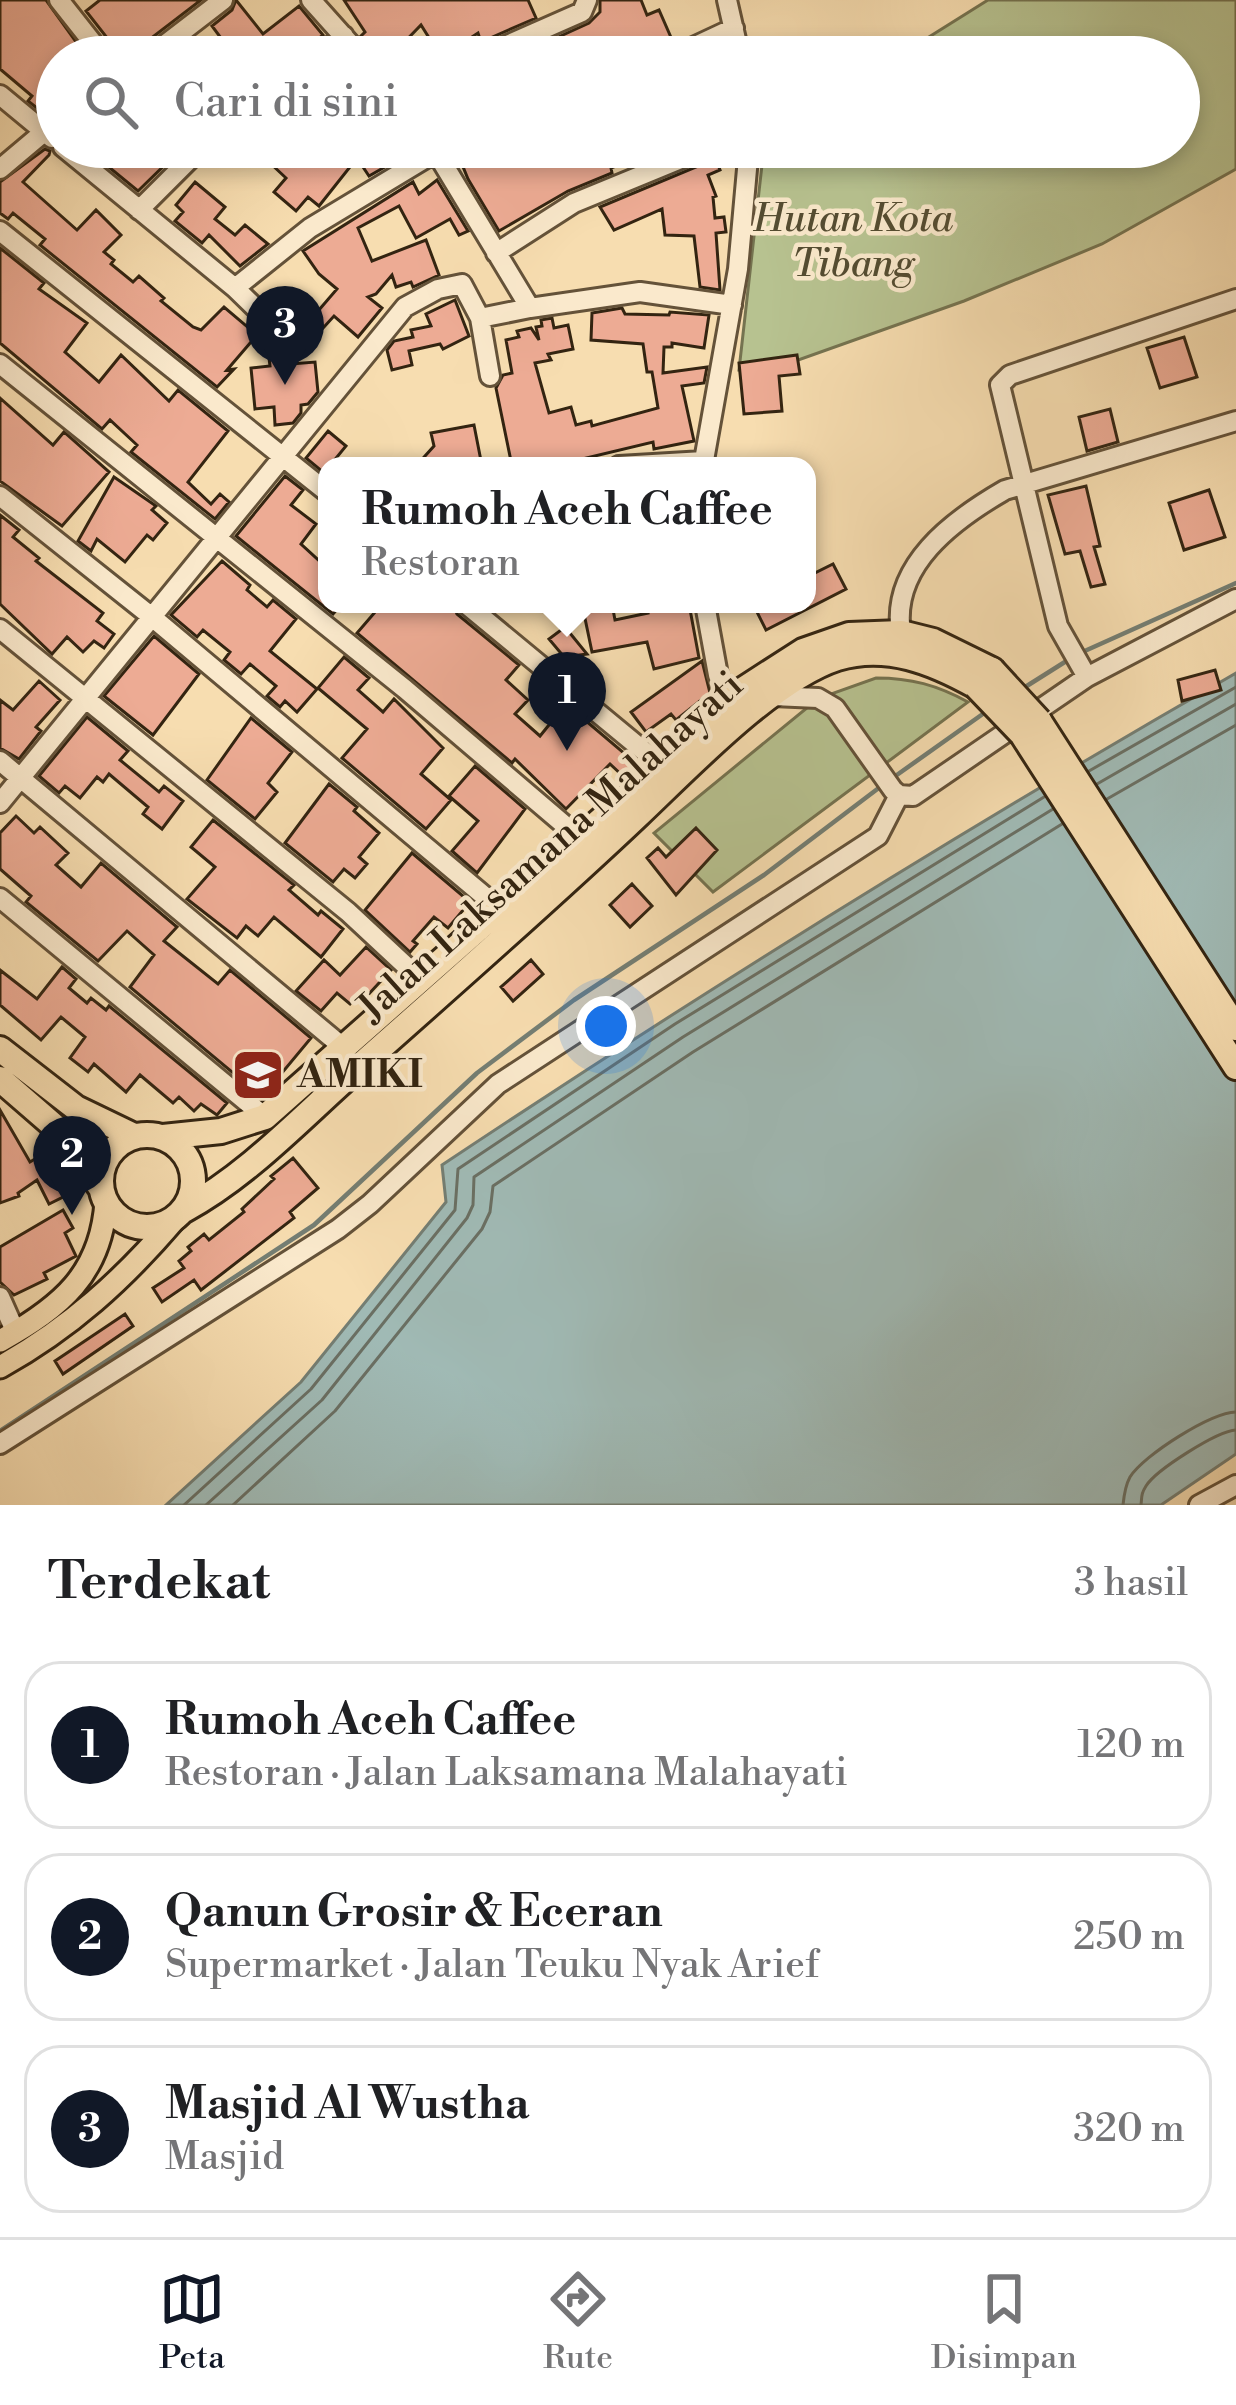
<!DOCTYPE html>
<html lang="id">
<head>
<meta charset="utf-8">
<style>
	body { margin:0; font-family:"Libre Bodoni",serif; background:#f6f6f6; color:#202124 }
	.you { position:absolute; left:606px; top:1026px; width:42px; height:42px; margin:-30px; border:9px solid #fff; border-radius:50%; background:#1a73e8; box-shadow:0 0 0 18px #1a73e833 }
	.badge { display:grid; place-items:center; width:78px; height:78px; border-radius:50%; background:#111827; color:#fff; font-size:39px; font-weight:700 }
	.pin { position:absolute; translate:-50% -99px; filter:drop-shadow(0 3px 6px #0008) }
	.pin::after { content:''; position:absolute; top:63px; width:42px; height:36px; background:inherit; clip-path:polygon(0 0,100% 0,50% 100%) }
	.popup { position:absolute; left:318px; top:457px; width:498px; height:156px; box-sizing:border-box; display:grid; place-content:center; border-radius:24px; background:#fff; filter:drop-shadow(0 3px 9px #0005); font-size:39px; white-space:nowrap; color:#757577 }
	.popup b { font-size:45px; color:#202124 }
	.popup::after { content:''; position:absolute; left:50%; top:100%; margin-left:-24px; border:24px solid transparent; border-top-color:#fff }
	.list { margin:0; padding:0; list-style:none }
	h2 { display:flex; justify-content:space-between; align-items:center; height:156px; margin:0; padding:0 48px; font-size:51px }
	h2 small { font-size:39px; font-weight:400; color:#757577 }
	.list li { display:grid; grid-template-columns:78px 1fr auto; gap:36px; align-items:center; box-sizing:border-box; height:168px; margin:0 24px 24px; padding:0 24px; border:3px solid #e0e0e0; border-radius:36px }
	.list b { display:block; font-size:45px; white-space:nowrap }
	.list p { margin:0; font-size:39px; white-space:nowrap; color:#757577 }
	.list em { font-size:39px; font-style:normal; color:#757577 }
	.icon { flex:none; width:66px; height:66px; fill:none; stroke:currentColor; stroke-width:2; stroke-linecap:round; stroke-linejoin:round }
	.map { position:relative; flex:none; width:1236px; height:1505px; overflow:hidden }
	.search { position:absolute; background:#fff; box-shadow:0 6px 18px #0003; left:36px; right:36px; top:36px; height:132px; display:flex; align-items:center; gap:30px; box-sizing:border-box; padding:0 42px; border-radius:66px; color:#757577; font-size:45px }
	.sheet { height:732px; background:#fff }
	nav { display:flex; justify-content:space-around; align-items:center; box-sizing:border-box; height:168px; border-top:3px solid #e0e0e0; background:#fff; font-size:33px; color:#757577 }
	nav a { display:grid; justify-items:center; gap:6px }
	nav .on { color:#111827 }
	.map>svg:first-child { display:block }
	.green { fill:#b7c290; stroke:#757350; stroke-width:3 }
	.water { fill:#a0bab5; stroke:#747e73; stroke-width:3 }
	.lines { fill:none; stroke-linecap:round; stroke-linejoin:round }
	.shore { stroke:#6a6f63; stroke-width:3 }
	.stream { stroke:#747e73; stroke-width:4.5 }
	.building { fill:#edab94; stroke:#332411; stroke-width:3 }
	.minor-casing { stroke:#645239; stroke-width:24 }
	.major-casing { stroke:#332411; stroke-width:27 }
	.highway-casing { stroke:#332411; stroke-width:30 }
	.minor { stroke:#fae9cc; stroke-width:18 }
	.major { stroke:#f7ddb0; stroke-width:21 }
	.highway { stroke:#f7ddb0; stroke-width:24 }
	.highway-bridge-casing { stroke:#332411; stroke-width:30; stroke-linecap:butt }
	.highway-bridge { stroke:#f7ddb0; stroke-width:24 }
	.labels { text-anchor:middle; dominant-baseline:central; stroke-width:9; stroke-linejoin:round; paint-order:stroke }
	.park-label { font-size:39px; font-style:italic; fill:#544c31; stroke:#fae9cc }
	.street-label { font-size:39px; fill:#332411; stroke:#fae9cc }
	.poi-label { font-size:39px; font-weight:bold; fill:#332411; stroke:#fae9cc; text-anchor:start }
</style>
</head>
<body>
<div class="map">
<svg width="1236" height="1505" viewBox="0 0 1236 1505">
	<rect width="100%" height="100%" fill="#f7ddb0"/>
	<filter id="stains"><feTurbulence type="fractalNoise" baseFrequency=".00167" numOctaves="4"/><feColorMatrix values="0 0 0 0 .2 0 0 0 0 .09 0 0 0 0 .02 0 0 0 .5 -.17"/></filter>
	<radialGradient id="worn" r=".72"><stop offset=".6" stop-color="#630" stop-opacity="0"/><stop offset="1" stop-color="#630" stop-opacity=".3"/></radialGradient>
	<path class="green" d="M988,0h248v169l-134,75 -138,57 -191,68 -34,1 25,-223h415v-90h-282z
		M876,678c35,0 61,7 92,24l-255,190 -59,-59 154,-126 20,-12z"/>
	<path class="water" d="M1236,673v781l-75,51h-995l135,-123 145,-180 -4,-37c260,-173 524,-337 794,-492z"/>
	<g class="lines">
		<path class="shore" d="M1089,771l147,-84
			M1097,784l139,-80
			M1107,799l129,-74
			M184,1505l127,-116 144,-179 3,-41 217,-145 369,-227
			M206,1505l116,-105 145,-182 6,-13 1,-28 209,-140 370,-228
			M233,1505l102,-94 147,-182 8,-17 3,-26 200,-134 369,-228
			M1123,1505c1,-10 2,-19 7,-28 14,-22 80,-64 106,-65
			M1141,1505c1,-9 0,-11 5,-19 10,-16 71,-55 90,-56"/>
		<path class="stream" d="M1078,654l158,-71
			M1022,689l46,-29
			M894,777l93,-66
			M0,1431l314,-206 163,-152 97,-73 190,-125 120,-91"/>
	</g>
	<path class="building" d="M0,0h46l41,57h-30v39l-15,16 -14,-11 4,-5 -32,-27z
		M100,0h101l-60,46 -5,11h-14l-36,-46z
		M236,0l27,34 36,-28 24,29 -15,12 -4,10h-69l-23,-31 20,-16z
		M344,0h184l8,18 -55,24 -3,-9 -37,24 -20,-32 -31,32h-15l-14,-21 4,-4z
		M600,0h41l6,15 12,-5 14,32 -24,12 2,3h-105l-5,-12 48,-22 11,-11z
		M92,147h34l17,15 13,-15 25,2 -43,42 -50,-41z
		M253,147h24l13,14 6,-6 9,7 12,-15h72l8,13 -28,16 -12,-18 -38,48 -11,-9 -12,14 -22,-19 12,-14z
		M455,147h117l3,9 27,-9 4,9 10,-4 5,12 -10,4 1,5 -44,18 -69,40 -31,-52z
		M723,147h12v5l-19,8 4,10 -12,5 8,21 -3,1 2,21 9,-1 2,15 -10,1 4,57 -20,-3 -6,-51 -29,-1 -3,-26 -48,21 -14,-23 115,-48z
		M45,149l5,2 -1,4 -26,27 54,48 19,-20 25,25 -17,17 10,8 -3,4 22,18 6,-6 25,22 -3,3 32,26 8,3 23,-23 33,28 -30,35 7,-1 -17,18 -177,-142 5,-6 -32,-26 -5,6 -8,-6v-31z
		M437,180l31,51 -9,4 -9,-16 -34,19 -17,-32 -41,22 14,33 54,-21 13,35 -26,12 -2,-5 -15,5 -4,-12 -16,19 -8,3 14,11 -24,29 -24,-21 -20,22 -23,-20 9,-11 12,11 25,-29 -18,-15 -16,-23 110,-69 6,12z
		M195,182l30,25 -10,12 20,16 10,-10 23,19 -28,22 -31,-31 -7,8 -27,-22 8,-9 -7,-7z
		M0,248l44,35 -5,6 48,34 -22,29 34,30 22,-27 48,46 9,-11 50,41 -40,51 23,22 9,-10 9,8 -14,17 -84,-67 6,-7 -27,-25 -8,9 -102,-86z
		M455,300l14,36 -26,13 -3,-5 -31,7 3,14 -20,5 -5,-20 7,-9 19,-4 -2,-7 20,-4 -5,-12z
		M622,308l3,6 44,1 1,-3 39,3 -5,33 -32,-5v4h-8l-1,26 44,-6 -3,16 -22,3 12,55 -40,8 -1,-7 -100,24h-41l-16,-78 7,-13 9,-2 -6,-33 13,-3 -2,-6 14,-3 8,12 -3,-13 6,-1 -1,-6 11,-2 2,10 14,-3 5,24 -25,5 3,6 -16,3 14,50 22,-6 5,18 15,-4 1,5 66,-18 -6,-36h-5l-4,-28 -52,-4 1,-27z
		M1184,337l13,40 -37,11 -13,-40z
		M295,347l1,11 -5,6 24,-2 3,30 -10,12 -7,1v8l-8,10 -18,2 -1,-18 -19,2 -4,-41 19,-2 -2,-16z
		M797,355l3,19 -21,2 3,35 -38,3 -5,-51z
		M0,398l53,47 11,-13 45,40 -47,54 -62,-45z
		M1110,409l8,33 -31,9 -8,-34z
		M474,425l8,41h-66l18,-20 -3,-13z
		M328,431l18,15 -22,27 -18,-15z
		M285,476l18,14 -12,15 25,19 -15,20 26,24v36h15l-9,10 -97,-78z
		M114,477l42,29 -4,4 15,13 -14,17 -6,-5 -22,27 -28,-23 -6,12 -13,-10z
		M1086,486l14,60 -6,1 11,37 -14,3 -11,-36 -15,3 -17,-59z
		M1209,490l16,47 -41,13 -15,-47z
		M0,515l19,15 -6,7 26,21 -3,3 67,52 -6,8 17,13 -10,14 -10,-7 -11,11 -16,-15 -15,17 -52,-50z
		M222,561l28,24 -3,5 20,17 6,-7 23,19 -26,32 47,38 -20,23 -12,-11 -5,6 -13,-11 9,-10 -26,-22 -9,10 -17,-14 6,-8 -27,-22 -6,7 -26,-22z
		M833,564l13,25 -80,41 -13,-26h54v-27z
		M382,604h71l4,10 62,51 -13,15 22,20 -13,14 25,22 26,-32 72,61 -14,12 -14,-13 -44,45 -51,-50 -3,4 -155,-130z
		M582,604h30l3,16 33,-7 -2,-9h43l10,54 -45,11 -7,-27 -55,10z
		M565,627l22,27 -8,1 21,21 -12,12 -29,-25 6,-5 -16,-19z
		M154,636l45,38 -46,61 -49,-39z
		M344,657l25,21 -11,12 25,22 11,-13 49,49 -22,26 30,26 -25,29 -84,-71 25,-29 -49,-41z
		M702,661l8,32 -34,27 -5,-6 -25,18 -15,-20z
		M1215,670l6,20 -39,11 -4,-21z
		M39,681l21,19 -24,27 5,4 -22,28 -19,-11v-48l13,10z
		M87,717l41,34 -8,9 39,32 5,-6 19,15 -21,28 -19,-15 5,-7 -39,-33 -6,8 -6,-5 -17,21 -15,-12 -6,7 -20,-17z
		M251,718l41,34 -24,31 9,9 -22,27 -48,-39z
		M475,766l50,43 -48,64 -25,-22 26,-30 -29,-25z
		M329,784l28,23 -3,4 25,22 -20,24 8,7 -12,14 -11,-9 -11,13 -48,-39z
		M16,816l18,17 6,-6 28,26 -12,12 25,22 20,-24 76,64 -13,14 54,43 12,-14 81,68 -49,59 -132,-110 24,-32 -27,-24 -29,30 -72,-59 5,-6 -31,-27v-36z
		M213,820l81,65 -5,5 29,25 3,-4 22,18 -22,28 -47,-40 -16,19 -12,-10 -9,12 -50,-39 28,-32 -24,-20z
		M696,828l21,22 -41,45 -29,-37 11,-10 8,9z
		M412,853l58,49 -22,26 -14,-11 -21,24 4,3 -7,8 -45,-42z
		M632,884l20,22 -22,21 -20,-22z
		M366,947l25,23 -24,26 -6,-5 -11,13 -13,-11 -16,18 -25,-20 28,-31 16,15z
		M531,960l12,14 -30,27 -12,-14z
		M62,967l14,12 -7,9 18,15 4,-5 15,12 3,-4 118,97 -10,12 -16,-11 -7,7 -15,-14 -6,6 -33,-28 -14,17 -32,-28 -6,8 -18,-14 15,-21 -24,-20 -20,23 -41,-35v-35l37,29z
		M0,1110l30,52 18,-11 10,16 -5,3 12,26 -16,8 -12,-24 -19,13 1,3 -19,7z
		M293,1158l25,30 -28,24 4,6 -93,72 -7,-10 -32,22 -9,-14 31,-20 -5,-7 12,-10 -3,-4 16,-13 5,6 35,-28 -2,-3 32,-30 -3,-3z
		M63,1210l10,18 -8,5 11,23 -32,17 3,6 -33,16 -14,-13v-35z
		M125,1314l8,12 -70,48 -8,-13z"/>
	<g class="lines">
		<g class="minor-casing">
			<path id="minor" d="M59,0l45,57
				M311,0l51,57
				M727,0l13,57
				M149,57l74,-57
				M317,57l27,-21
				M480,57l102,-45 5,-12
				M672,57l62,-29
				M0,95l52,43
				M63,147l172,141 39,38
				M433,147l97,161 110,-16 92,13
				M0,169l57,-48
				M139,210l63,-63
				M0,231l327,261
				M496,253l78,-50 136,-56
				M235,288l75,-60 126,-76
				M480,318l50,-10
				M0,364l405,325 183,156
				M619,466l85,-5
				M703,466l35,-197 11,-122
				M0,496l152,121 349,293
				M466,604l196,162
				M705,604l13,71 9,25
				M0,629l348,283 73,68
				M901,633c-11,-67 52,-113 104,-143l231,-69
				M1087,677l-29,-51 -58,-241 10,-10 226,-76
				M773,696l45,2 17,10 58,82 6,5 14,1 174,-119 149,-78
				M0,761l344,287
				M0,803l405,-496 33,-18 24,-5 18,34 10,58
				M0,898l265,219
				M0,1297l16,36
				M0,1444l338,-215 32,-25 128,-120 380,-248 21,-41
				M1199,1505l37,-20"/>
		</g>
		<g class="major-casing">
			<path id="major" d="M0,1341c61,-34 101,-67 106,-139
				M0,1367c70,-39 123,-87 175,-148"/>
		</g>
		<g class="highway-casing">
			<path id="highway" d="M1039,721l197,307
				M1022,734l214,333
				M0,1049l76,59 58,28
				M0,1079l61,53 40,56
				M101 1181a46 46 0 1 1 92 0a46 46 0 1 1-92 0Z
				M163,1137l58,-6 44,-14 397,-351 65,-66 76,-49 46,-16 52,-2 32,8 59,29
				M184,1210c64,-35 115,-90 169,-138 96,-85 192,-169 285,-257 50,-47 134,-136 199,-157 50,-15 96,4 139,28"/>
		</g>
		<use href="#minor" class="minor"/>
		<use href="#major" class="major"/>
		<use href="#highway" class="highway"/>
		<g class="highway-bridge-casing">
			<path id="highway-bridge" d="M992,670l47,51
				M976,686l46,48"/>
		</g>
		<use href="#highway-bridge" class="highway-bridge"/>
	</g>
	<defs>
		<g id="university-square" transform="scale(2.7)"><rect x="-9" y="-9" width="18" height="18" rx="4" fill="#8f2418" stroke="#fae9cc"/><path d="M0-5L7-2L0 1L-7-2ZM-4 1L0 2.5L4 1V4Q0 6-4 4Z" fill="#fff"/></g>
	</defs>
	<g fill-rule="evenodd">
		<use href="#university-square" x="258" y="1075"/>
	</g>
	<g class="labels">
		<g class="park-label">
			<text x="853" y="219">Hutan Kota<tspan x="853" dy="45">Tibang</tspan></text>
		</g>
		<g class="street-label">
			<text transform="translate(551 847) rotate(-42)">Jalan Laksamana Malahayati</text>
		</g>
		<g class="poi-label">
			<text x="297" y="1075">AMIKI</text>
		</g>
	</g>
	<rect width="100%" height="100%" filter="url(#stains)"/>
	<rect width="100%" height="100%" fill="url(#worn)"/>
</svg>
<div class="you"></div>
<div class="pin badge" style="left:567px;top:751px">1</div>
<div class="popup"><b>Rumoh Aceh Caffee</b>Restoran</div>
<div class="pin badge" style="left:72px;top:1215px">2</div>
<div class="pin badge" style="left:285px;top:385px">3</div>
<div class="search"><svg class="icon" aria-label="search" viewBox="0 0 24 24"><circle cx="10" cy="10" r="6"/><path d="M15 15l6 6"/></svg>Cari di sini</div>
</div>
<section class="sheet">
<h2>Terdekat<small>3 hasil</small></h2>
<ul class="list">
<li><span class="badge">1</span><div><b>Rumoh Aceh Caffee</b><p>Restoran · Jalan Laksamana Malahayati</p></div><em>120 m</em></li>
<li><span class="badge">2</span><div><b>Qanun Grosir &amp; Eceran</b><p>Supermarket · Jalan Teuku Nyak Arief</p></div><em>250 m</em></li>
<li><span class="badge">3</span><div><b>Masjid Al Wustha</b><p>Masjid</p></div><em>320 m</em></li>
</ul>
</section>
<nav>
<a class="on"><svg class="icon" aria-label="map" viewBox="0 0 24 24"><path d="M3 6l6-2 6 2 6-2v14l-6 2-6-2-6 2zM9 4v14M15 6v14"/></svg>Peta</a>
<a><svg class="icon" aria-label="directions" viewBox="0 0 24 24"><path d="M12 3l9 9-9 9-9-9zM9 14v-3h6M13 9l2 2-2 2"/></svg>Rute</a>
<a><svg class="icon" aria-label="saved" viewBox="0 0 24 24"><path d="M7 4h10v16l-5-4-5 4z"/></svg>Disimpan</a>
</nav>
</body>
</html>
